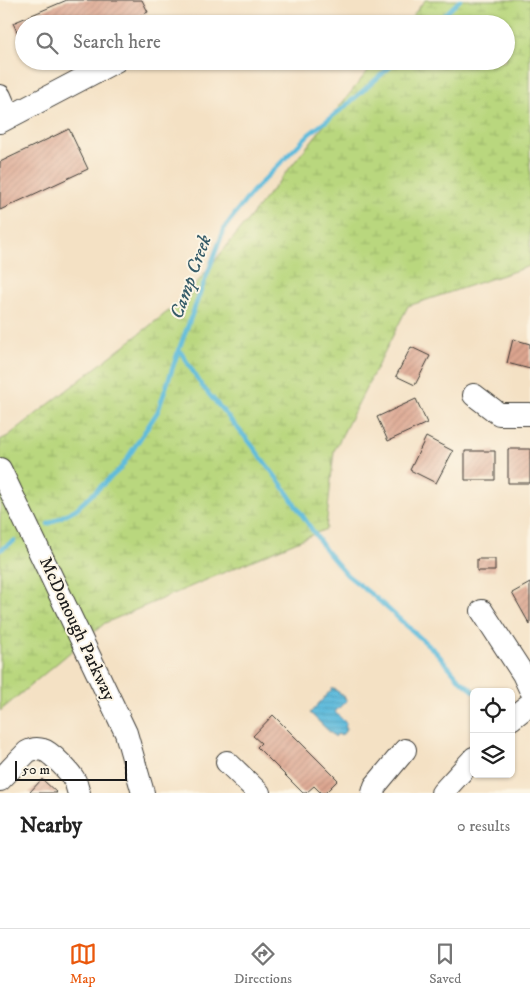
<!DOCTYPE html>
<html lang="en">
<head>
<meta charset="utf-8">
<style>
	body { margin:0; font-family:"IM FELL DW Pica",serif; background:#f6f6f6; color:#222 }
	.controls { position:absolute; right:15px; bottom:15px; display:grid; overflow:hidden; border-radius:8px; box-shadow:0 1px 4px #0004 }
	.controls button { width:45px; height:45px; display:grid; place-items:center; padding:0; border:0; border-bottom:1px solid #e0e0e0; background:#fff; color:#222; font:25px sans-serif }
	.scale { position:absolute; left:15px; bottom:12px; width:112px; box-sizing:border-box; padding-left:5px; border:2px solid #1c1c1c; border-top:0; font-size:14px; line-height:18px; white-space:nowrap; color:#1c1c1c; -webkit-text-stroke:4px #fcf5e5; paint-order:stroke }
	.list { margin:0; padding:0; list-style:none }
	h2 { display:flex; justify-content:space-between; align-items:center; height:65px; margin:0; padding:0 20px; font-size:21px }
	h2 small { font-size:16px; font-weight:400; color:#767676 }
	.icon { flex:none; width:28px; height:28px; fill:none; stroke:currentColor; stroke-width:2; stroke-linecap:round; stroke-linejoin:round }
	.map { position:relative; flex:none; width:530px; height:793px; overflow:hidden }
	.search { position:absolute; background:#fff; box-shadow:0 1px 4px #0004; left:15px; right:15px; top:15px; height:55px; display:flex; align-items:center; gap:12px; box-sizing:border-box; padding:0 18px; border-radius:28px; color:#767676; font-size:19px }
	.sheet { height:135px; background:#fff }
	nav { display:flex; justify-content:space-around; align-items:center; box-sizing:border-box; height:70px; border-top:1px solid #e0e0e0; background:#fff; font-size:14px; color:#767676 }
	nav a { display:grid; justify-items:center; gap:2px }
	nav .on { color:#ea580c }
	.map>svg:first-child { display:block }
	.wetland { fill:url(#wetland-marsh); stroke:#6a7a4d }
	.water { fill:url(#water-rules); stroke:#3d6c7c }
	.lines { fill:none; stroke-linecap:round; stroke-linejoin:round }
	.stream { stroke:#5ebbdc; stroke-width:4.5 }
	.building { fill:url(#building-hatch) }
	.minor-casing { stroke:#3c3a35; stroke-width:24 }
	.minor { stroke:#fff; stroke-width:22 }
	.labels { text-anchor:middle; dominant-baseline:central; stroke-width:4; stroke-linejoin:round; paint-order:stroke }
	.street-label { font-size:18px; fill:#1c1c1c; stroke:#fcf5e5 }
	.water-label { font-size:19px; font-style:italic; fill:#365c69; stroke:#fcf5e5 }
</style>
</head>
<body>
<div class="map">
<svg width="530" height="793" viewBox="0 0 530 793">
	<defs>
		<pattern id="wetland-marsh" width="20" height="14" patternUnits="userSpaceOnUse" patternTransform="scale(1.25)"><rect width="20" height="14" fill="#b9d77e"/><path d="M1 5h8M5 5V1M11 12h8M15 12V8" fill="none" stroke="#9eb86c"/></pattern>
		<pattern id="water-rules" width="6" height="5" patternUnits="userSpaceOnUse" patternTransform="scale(1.25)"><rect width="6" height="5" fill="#5ebbdc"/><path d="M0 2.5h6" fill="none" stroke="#51a0bc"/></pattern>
		<pattern id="building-hatch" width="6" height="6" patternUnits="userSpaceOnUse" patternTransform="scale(1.25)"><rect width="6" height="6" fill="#dca58f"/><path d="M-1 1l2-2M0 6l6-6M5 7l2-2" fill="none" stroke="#bc8d7b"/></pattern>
	</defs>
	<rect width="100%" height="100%" fill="#fcf5e5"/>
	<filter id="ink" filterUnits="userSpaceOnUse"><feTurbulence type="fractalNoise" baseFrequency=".02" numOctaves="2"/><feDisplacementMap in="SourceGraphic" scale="10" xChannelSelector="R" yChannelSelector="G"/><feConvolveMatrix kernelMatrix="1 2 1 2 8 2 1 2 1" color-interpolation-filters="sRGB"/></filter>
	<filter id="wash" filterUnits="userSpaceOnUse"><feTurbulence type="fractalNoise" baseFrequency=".0096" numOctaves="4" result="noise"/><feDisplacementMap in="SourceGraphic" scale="20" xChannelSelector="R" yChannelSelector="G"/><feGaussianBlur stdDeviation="1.12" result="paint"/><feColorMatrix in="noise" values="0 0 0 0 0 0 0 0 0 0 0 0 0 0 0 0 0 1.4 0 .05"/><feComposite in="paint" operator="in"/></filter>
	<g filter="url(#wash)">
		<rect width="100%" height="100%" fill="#f4e1c4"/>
		<path class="wetland" d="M425,0h105v266l-122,40 -74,145 -8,78 -221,94 -105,88v-271l8,-4 176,-137 192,-238h130v-37h-100z"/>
		<path class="water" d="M333,688l12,9 -1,1 3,2 -12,12 12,12 -2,2 2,3 -6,7 -3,-2 -3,3 -25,-24z"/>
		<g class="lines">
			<path class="stream" d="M435,24l25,-24
				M179,349l23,37 49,58 31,41 45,67 20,23 29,23 60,54 24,28 15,12
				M48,524l28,-15 45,-41 37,-57 21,-62 46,-122 28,-36 56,-57 33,-25 55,-48
				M0,550l14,-9"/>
		</g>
		<g id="blocks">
			<path class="building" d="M67,0h75l6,12 -26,12h-98v23l-11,-24z
				M69,129l19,40 -88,41v-48z
				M513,339l17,5v25l-23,-6z
				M411,347l19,9 -15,29 -19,-9z
				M416,399l11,24 -39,18 -11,-24z
				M426,437l27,14 -17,32 -26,-13z
				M508,449h22v34h-22z
				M465,451h30v29h-30z
				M477,559h18v12h-18z
				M530,583v42l-18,-32z
				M273,715l65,65 -13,13h-4l-7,-7 -8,7h-3l-46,-46 4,-4 -8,-7z
				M42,779l15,14h-28z"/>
		</g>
	</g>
	<g filter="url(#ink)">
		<use href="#blocks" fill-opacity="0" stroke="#3c3a35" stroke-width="1"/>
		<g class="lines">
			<g class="minor-casing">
				<path id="minor" d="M0,96l9,21
					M0,122l116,-61
					M474,395l25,19h31
					M0,469l126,264 17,60
					M482,611l41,63 7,15
					M511,719l19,-15
					M227,762l32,31
					M0,780l27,-28c5,-3 10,-4 16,-2 8,2 28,23 32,31 2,4 2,8 4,12
					M373,793l2,-7 30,-36
					M442,793l32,-35"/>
			</g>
			<use href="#minor" class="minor"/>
		</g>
	</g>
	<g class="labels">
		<g class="street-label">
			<text transform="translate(77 629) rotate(65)">McDonough Parkway</text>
		</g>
		<g class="water-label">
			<text transform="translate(191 277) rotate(-70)">Camp Creek</text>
		</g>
	</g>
</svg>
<div class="controls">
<button><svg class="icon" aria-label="locate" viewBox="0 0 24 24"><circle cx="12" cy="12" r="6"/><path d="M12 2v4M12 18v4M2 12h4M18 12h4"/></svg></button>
<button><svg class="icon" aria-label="layers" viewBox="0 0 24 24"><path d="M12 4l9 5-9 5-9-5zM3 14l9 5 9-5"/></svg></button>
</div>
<div class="scale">50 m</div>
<div class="search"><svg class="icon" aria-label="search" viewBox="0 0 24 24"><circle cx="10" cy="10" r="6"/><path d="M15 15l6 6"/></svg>Search here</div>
</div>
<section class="sheet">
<h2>Nearby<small>0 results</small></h2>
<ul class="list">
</ul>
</section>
<nav>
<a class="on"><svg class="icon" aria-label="map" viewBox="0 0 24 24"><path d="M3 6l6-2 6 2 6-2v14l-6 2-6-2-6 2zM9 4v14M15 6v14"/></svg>Map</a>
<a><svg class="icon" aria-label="directions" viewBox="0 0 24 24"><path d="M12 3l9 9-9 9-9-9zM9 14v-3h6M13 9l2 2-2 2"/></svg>Directions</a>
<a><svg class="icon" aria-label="saved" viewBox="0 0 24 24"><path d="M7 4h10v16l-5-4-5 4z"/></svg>Saved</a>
</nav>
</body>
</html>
